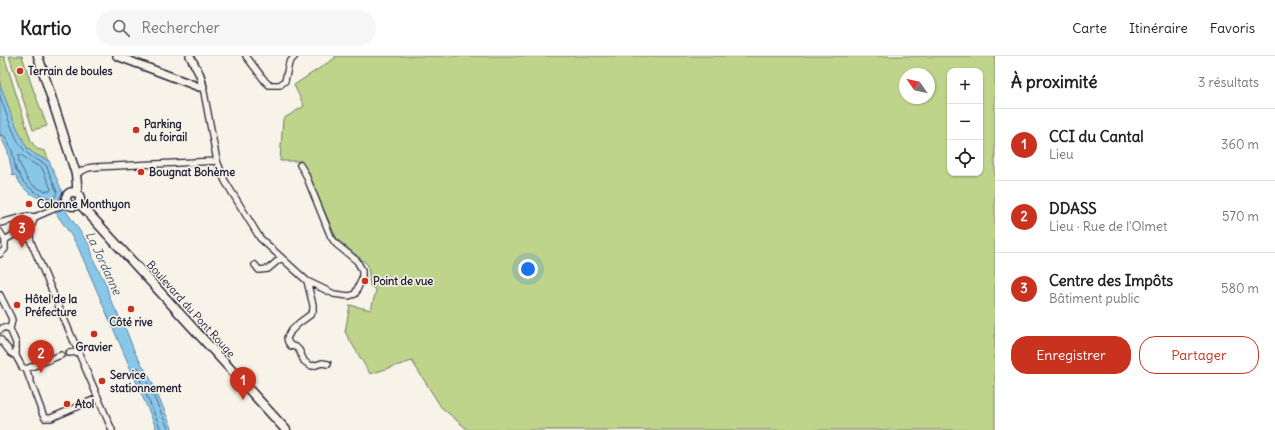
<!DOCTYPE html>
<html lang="fr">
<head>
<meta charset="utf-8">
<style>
	body { margin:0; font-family:Delius,sans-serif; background:#f6f6f6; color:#202124 }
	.controls { position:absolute; right:12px; top:12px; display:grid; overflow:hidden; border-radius:8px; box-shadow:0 1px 3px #0004 }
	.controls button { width:36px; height:36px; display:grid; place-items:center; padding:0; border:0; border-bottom:1px solid #e0e0e0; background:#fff; color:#202124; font:20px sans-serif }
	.compass { position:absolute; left:899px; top:12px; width:36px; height:36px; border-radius:50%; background:#fff; box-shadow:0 1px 3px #0004; rotate:304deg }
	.you { position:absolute; left:528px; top:213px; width:14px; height:14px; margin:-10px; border:3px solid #fff; border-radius:50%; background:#1a73e8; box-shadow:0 0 0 6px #1a73e833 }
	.badge { display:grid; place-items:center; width:26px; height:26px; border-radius:50%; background:#c8321e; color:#fff; font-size:13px; font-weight:700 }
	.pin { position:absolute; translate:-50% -33px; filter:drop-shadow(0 1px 2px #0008) }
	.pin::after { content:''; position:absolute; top:21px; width:14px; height:12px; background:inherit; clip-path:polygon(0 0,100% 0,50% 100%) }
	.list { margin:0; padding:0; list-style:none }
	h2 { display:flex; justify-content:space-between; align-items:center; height:52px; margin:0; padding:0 16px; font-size:17px }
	h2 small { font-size:13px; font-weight:400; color:#757577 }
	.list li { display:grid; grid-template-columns:26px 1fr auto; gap:12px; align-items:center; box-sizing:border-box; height:72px; padding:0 16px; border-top:1px solid #e0e0e0 }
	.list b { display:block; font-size:15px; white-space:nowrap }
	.list p { margin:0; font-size:13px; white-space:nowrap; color:#757577 }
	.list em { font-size:13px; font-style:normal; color:#757577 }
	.actions { display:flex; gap:8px; padding:12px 16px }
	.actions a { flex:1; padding:9px 0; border:1px solid #c8321e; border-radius:16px; text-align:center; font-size:14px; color:#c8321e }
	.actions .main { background:#c8321e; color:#fff }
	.icon { flex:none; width:22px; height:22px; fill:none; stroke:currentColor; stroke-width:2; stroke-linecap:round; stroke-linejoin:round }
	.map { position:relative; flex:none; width:995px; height:374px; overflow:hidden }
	header { display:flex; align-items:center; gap:24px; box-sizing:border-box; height:56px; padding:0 20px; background:#fff; border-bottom:1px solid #e0e0e0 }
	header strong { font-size:19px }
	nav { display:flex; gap:22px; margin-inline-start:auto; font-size:14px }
	.search { width:280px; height:36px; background:#f6f6f6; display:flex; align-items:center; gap:10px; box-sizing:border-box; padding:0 14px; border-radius:22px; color:#757577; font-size:15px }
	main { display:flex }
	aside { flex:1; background:#fff }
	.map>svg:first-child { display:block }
	.green { fill:#bed48a; stroke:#707b62; fill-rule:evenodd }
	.water { fill:#89c7e9; stroke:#6085a3 }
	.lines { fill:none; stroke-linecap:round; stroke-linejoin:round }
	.shore { stroke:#4b6481; stroke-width:1 }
	.minor-casing { stroke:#22223b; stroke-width:8 }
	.tertiary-casing { stroke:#22223b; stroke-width:10 }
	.secondary-casing { stroke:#22223b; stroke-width:11 }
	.minor { stroke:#f7f3e8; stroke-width:5.5 }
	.tertiary { stroke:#f7f3e8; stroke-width:7 }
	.secondary { stroke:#f7f3e8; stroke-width:8 }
	.poi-dot { fill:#c8321e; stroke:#f7f3e8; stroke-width:1.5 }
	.labels { text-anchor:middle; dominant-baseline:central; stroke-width:3; stroke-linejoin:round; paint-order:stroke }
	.poi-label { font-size:11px; font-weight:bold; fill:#22223b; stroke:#f7f3e8; text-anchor:start }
	.street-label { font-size:11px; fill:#22223b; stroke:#f7f3e8 }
	.water-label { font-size:12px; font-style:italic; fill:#41546f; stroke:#f7f3e8 }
</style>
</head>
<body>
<header>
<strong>Kartio</strong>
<div class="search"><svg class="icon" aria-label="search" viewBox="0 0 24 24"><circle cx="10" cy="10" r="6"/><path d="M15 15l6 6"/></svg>Rechercher</div>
<nav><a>Carte</a><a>Itinéraire</a><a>Favoris</a></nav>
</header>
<main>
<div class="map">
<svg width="995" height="374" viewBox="0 0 995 374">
	<rect width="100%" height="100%" fill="#f7f3e8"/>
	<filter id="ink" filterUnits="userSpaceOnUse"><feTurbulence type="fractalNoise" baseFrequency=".025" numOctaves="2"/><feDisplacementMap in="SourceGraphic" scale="8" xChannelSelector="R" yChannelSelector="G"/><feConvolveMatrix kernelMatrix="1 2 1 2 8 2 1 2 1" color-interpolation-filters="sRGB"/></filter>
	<g filter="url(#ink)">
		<path class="green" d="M0,0h4l27,85 6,8 8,2 4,10c-7,-3 -15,-6 -21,-12 -7,-8 -27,-55 -28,-65 0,-9 0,-19 0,-28z
			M9,0h13l10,30 15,40 -14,4z
			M335,0h660v374h-527l-27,-23 -29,-46 -42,13 -25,-42 5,-27 21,5 5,-20 -6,-4 -2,-21 -31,-26 -36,-78h-21l3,-42 21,-13 -10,-21 41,-27zM950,15h30v102h-30zM905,18h24v24h-24z"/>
		<path class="water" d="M0,28l12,33 15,31 9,7 13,6 14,32 -4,4 7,14 24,35 4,15 12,23 4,15 16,31 9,23 15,25 23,52h-16l-79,-183c-9,-17 -21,-30 -30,-47l-3,1c-14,-7 -23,-10 -29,-26l-3,1 -5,-24 -8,-17z"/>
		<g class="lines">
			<path class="shore" d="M0,40c5,14 15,45 25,55 6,7 14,9 21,14l11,27 -3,7 -9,-2 -10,-5 -12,-10 -4,-8 -3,-4 -4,-19 -6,-13 -3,-3h-3
				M19,99h2l10,7 11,6 9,21 -1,2c-7,1 -19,-5 -23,-12 -2,-3 -2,-6 -4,-9 -3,-5 -5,-9 -4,-15z
				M161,374l-25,-60 1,-3 2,1 7,12 23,50"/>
			<g class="minor-casing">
				<path id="minor" d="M246,0l19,25 4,4h11l5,-4 4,-18 6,-7
					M217,105l8,20 35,57 47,43 6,24v6l-3,4 -11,8 -8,8 -4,7 1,4 3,4 5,1 3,3 5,11 5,4 4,1 9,-3 6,1
					M300,109l5,8 26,64 5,7 21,17 5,9v9l-7,15 -6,2 -15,-2 -27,-13
					M76,118l12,-6 7,-1 122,-6 -14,-74
					M35,161c-3,8 -7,16 -4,25l81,188
					M0,167l28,-7 7,1 32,-14
					M0,176l5,8v9l-5,5
					M18,176l9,-6 4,-1
					M5,184l13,-8 12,5
					M255,209l4,5 9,-1 13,-11
					M0,239l11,22 1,3 -2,9
					M0,274l4,-3 6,2 6,14v13
					M0,283l11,14 5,3 6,11 4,2 17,46 2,3
					M69,297l9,-1
					M26,313l35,-14
					M45,362h6l47,-20"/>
			</g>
			<g class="tertiary-casing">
				<path id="tertiary" d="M117,0l82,31h4l-3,-12 -10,-19"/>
			</g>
			<g class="secondary-casing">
				<path id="secondary" d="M38,0l38,118 1,10v9
					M66 143a7 7 0 1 1 14 0a7 7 0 1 1-14 0Z
					M79,147l207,227"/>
			</g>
			<use href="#minor" class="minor"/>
			<use href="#tertiary" class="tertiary"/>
			<use href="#secondary" class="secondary"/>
		</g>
	</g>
	<g class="poi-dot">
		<circle cx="20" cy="15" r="4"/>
		<circle cx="136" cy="74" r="4"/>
		<circle cx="141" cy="116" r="4"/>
		<circle cx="29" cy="148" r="4"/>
		<circle cx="365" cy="225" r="4"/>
		<circle cx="17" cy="249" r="4"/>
		<circle cx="131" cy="253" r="4"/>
		<circle cx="94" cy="278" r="4"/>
		<circle cx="102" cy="325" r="4"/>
		<circle cx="67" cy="348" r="4"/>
	</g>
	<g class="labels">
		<g class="poi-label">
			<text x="28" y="15">Terrain de boules</text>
			<text x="144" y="68">Parking<tspan x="144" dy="13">du foirail</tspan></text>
			<text x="149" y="116">Bougnat Bohème</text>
			<text x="37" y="148">Colonne Monthyon</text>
			<text x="373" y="225">Point de vue</text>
			<text x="25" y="243">Hôtel de la<tspan x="25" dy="13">Préfecture</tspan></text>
			<text x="131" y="266" text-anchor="middle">Côté rive</text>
			<text x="94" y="291" text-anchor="middle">Gravier</text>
			<text x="110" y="319">Service<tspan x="110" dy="13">stationnement</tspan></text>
			<text x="75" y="348">Atol</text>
		</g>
		<g class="street-label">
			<text transform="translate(191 253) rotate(48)">Boulevard du Pont Rouge</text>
		</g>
		<g class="water-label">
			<text transform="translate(104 207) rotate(65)">La Jordanne</text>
		</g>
	</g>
</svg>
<div class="controls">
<button>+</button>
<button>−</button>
<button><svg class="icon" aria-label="locate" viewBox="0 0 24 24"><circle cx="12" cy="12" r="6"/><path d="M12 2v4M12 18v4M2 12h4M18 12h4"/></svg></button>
</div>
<svg class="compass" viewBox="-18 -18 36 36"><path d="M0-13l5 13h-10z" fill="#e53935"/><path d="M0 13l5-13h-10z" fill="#757577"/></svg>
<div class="you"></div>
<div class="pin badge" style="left:243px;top:344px">1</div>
<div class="pin badge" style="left:41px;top:317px">2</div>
<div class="pin badge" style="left:22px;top:192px">3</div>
</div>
<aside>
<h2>À proximité<small>3 résultats</small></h2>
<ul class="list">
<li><span class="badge">1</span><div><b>CCI du Cantal</b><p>Lieu</p></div><em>360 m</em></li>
<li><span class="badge">2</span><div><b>DDASS</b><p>Lieu · Rue de l'Olmet</p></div><em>570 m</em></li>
<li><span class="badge">3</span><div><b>Centre des Impôts</b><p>Bâtiment public</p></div><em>580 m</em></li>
</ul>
<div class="actions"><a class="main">Enregistrer</a><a>Partager</a></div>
</aside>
</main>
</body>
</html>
